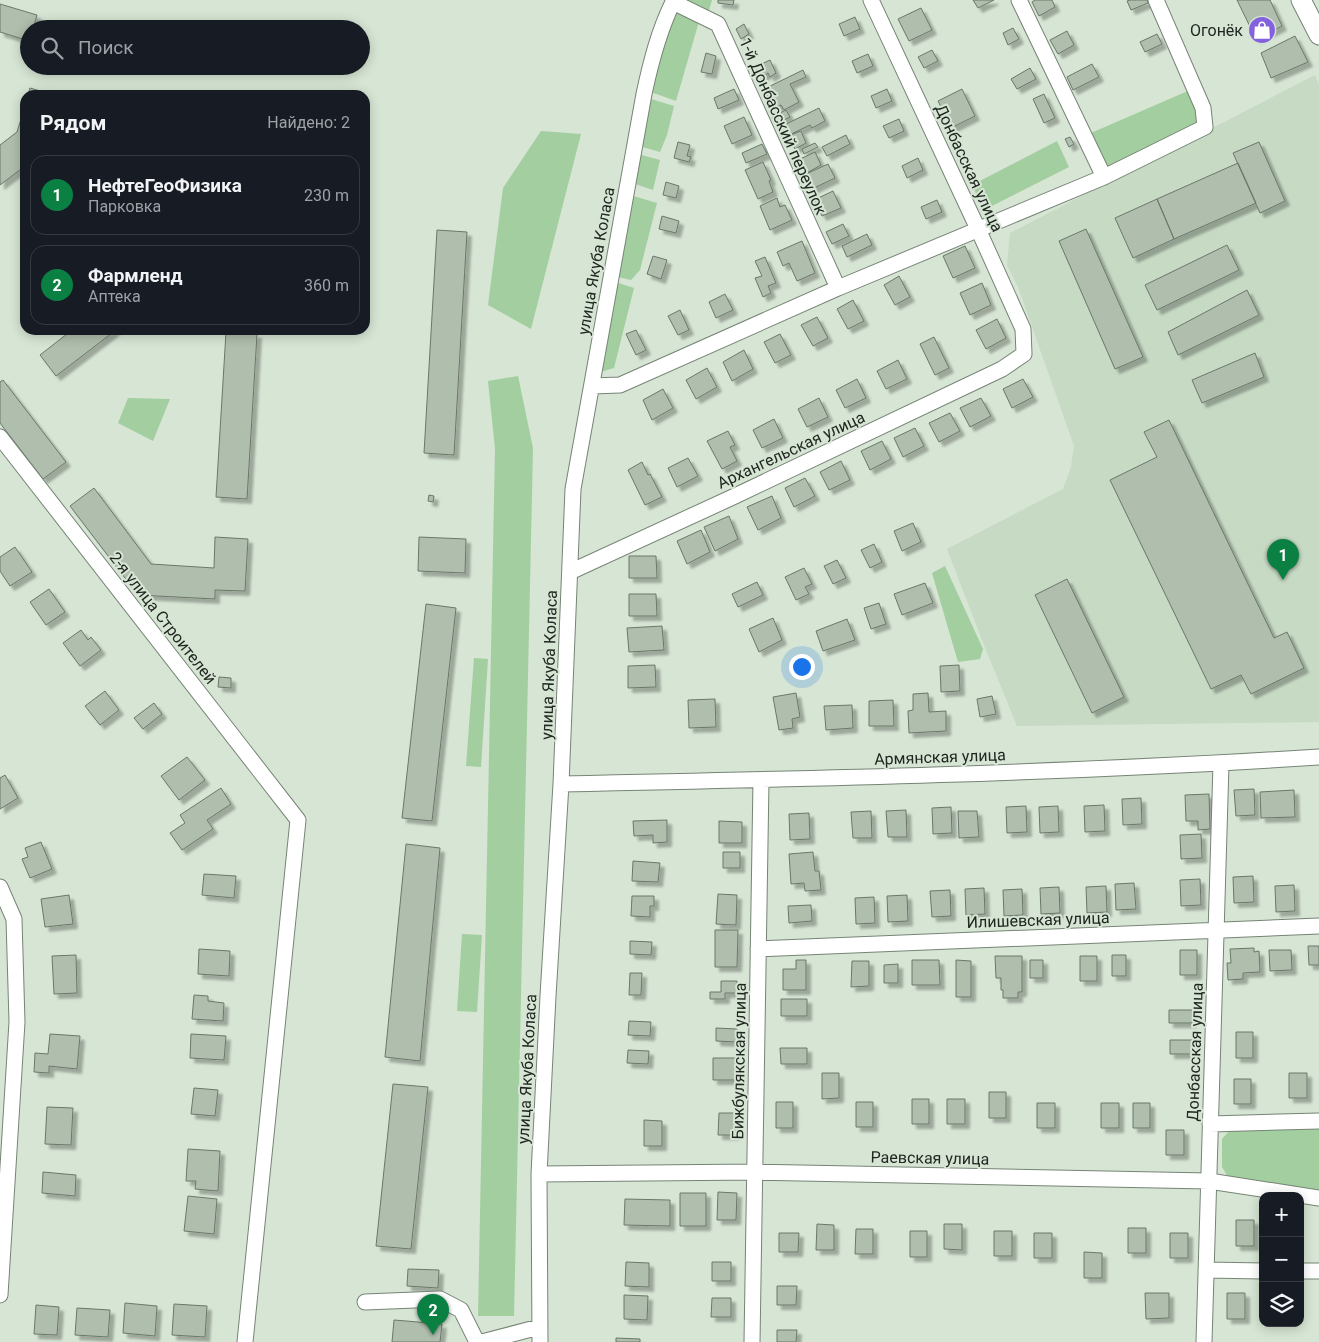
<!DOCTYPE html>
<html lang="ru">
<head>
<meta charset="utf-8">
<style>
	body { margin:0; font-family:Roboto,sans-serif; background:#242831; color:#f1f3f6 }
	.controls { position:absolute; right:15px; bottom:15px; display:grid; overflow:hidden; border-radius:10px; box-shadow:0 2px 12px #0003 }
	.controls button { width:45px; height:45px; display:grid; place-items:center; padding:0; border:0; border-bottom:1px solid #363941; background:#171b24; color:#f1f3f6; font:25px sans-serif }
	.you { position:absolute; left:801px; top:666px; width:18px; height:18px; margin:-12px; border:4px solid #fff; border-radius:50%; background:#1a73e8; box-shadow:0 0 0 8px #1a73e833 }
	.badge { display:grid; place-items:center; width:32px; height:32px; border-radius:50%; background:#0b8043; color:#fff; font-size:16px; font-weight:700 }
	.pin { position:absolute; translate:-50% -41px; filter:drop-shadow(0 1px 2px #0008) }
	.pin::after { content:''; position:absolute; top:26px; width:18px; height:15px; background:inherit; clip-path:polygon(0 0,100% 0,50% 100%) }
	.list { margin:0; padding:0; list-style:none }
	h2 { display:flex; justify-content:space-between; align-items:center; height:65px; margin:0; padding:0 20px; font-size:21px }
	h2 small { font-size:16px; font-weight:400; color:#9ea1a6 }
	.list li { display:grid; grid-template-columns:32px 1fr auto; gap:15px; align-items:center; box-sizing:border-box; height:80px; margin:0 10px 10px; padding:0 10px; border:1px solid #363941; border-radius:15px }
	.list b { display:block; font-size:19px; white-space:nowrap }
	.list p { margin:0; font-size:16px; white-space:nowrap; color:#9ea1a6 }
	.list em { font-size:16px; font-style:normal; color:#9ea1a6 }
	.icon { flex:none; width:28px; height:28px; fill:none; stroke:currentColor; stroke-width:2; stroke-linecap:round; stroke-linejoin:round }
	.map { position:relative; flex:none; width:1319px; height:1342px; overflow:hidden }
	.search { position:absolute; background:#171b24; box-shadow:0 2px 12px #0003; left:20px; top:20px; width:350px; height:55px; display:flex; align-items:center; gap:12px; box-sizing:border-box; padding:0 18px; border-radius:28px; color:#9ea1a6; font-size:19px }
	.panel { position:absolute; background:#171b24; box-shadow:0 2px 12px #0003; left:20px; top:90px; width:350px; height:245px; border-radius:15px }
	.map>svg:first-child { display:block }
	.built { fill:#c6dac4 }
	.green { fill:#a3ce9f }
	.building { fill:#afbead; stroke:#6a7869; filter:url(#shadow) }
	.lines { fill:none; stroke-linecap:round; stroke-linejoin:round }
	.minor-casing { stroke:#768475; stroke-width:17 }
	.tertiary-casing { stroke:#768475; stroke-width:21 }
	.minor { stroke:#fff; stroke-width:15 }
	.tertiary { stroke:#fff; stroke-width:19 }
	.labels { text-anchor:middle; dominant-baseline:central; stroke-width:4; stroke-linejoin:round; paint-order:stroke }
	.poi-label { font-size:16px; fill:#202620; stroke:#d6e5d4; text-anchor:end }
	.street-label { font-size:16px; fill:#202620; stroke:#d6e5d4 }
</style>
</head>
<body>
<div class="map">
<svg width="1319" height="1342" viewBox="0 0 1319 1342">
	<defs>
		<filter id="shadow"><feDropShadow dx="4.5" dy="4.5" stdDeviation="1" flood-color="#0004"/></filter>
	</defs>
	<rect width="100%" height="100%" fill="#d6e5d4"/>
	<path class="built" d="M1315,75l4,10v637l-302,4 -33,-81 -37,-96 116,-60 8,-22 3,-21 -56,-159 -11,-22 3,-32z"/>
	<path class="green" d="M677,0h35l-5,17z
		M674,6l26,12 -24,83 -28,-10z
		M1190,90l10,30 -4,7 -89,45 -16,-39z
		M648,98l26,8 -7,29 -7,17 -21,-6z
		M541,131l40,3 -50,195 -43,-24 15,-117z
		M1057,141l12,26 -85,43 -12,-25z
		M638,154l22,6 -7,30 -21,-7z
		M630,195l27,8 -17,67 -9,10 -17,-4z
		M612,281l22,7 -20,80 -17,5z
		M518,376l15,72 -19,868h-36l17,-867 -7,-68z
		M128,398l42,1 -17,42 -35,-18z
		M945,566l38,83 -3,10 -22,3 -26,-89z
		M474,658l14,1 -7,108 -15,-1z
		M462,934l20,1 -5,77 -20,-1z
		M1319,1128v62l-91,-13 -6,-10v-28l8,-9z"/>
	<path class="building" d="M718,0h16l-1,5 -15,-2z
		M973,0h21l-16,8z
		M1035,0h17l3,7 -16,9 -7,-14z
		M1130,0h17l1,3 -17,7 -4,-9z
		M1237,0h33l12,26 -26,13z
		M0,4l37,11 -4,14h-4v12l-29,-9z
		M921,8l11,22 -23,11 -11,-22z
		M855,17l5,12 -16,7 -5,-12z
		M744,24l5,10 -8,5 -5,-10z
		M1013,28l6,11 -11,6 -5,-12z
		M1067,31l7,14 -16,9 -8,-14z
		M1157,34l5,10 -17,8 -5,-10z
		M1295,36l13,26 -37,16 -10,-25z
		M932,50l6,11 -14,7 -6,-11z
		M706,53l10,3 -4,18 -11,-2z
		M868,54l5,12 -16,7 -5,-12z
		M770,60l6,13 -6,4 -2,-4 -8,5 -5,-11z
		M1092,64l7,13 -26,13 -6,-13z
		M1030,68l6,11 -19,10 -6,-10z
		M803,70l3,7 -16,7 9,18 -15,8 -3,-5 -7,3 -10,-19z
		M30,88l24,7h-26z
		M734,89l5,11 -21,9 -4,-11z
		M887,89l5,12 -16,7 -5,-12z
		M962,89l13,27 -24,12 -13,-27z
		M1044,94l11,24 -11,5 -11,-24z
		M25,106v60l-25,19v-40l17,-13z
		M819,108l6,13 -13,7 -2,-3 -27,13 -5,-10z
		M786,110l4,7 -14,7 -4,-7z
		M744,117l8,18 -20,9 -8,-18z
		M899,119l5,12 -15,7 -6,-12z
		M801,131l5,12 -11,6 -7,-13z
		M846,135l4,9 -23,12 -5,-9z
		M1070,137l4,7 -5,3 -4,-8z
		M678,142l12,3 -3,11 4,1 -2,5 -15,-4z
		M1259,142l26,59 -25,12 -27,-60z
		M815,143l3,4 -14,7 -2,-5z
		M762,144l5,10 -21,9 -4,-10z
		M815,152l6,13 -16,9 -7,-14z
		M918,158l5,12 -16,8 -5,-12z
		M763,162l8,18 -2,1 4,11 -15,7 -13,-29z
		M1238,163l18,40 -82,36 -17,-40z
		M828,164l7,14 -23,11 -6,-15z
		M666,182l13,4 -3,12 -13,-3z
		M833,191l8,17 -19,8 -8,-16z
		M777,198l3,9 5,-2 7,15 -22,10 -10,-24z
		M1157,199l17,40 -41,19 -18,-40z
		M937,200l5,12 -16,7 -5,-12z
		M662,216l17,5 -3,12 -17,-4z
		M843,224l6,12 -17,8 -6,-12z
		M1086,229l57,128 -28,12 -56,-128z
		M437,230l30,2 -13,223 -30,-2z
		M867,234l5,11 -25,12 -5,-11z
		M802,241l13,32 -18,8 -8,-18 -6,3 -6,-14z
		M1227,245l12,25 -82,40 -12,-25z
		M965,246l10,22 -22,10 -10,-22z
		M653,256l14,4 -6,19 -14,-5z
		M765,257l11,26 -8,3 3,7 -8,4 -8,-19 7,-2 -7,-15z
		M899,276l11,21 -15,8 -11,-20z
		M982,283l9,22 -21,10 -10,-22z
		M1247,290l12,25 -81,40 -10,-23z
		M725,294l8,16 -17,8 -7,-16z
		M853,300l11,21 -16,8 -11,-20z
		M680,310l9,20 -11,5 -10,-19z
		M817,317l11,21 -15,8 -12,-21z
		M997,319l9,19 -20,11 -10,-19z
		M72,330h44l-60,46 -16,-21z
		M636,330l10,20 -10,5 -10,-21z
		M226,332l31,2 -10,165 -31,-2z
		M780,334l11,21 -16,8 -11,-21z
		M934,337l15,31 -14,7 -15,-31z
		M744,350l9,19 -21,12 -9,-19z
		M1255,353l9,24 -62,26 -10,-23z
		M898,360l9,19 -21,10 -9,-18z
		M707,368l10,19 -21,12 -10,-19z
		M857,379l9,19 -21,10 -9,-18z
		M1023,379l10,18 -21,11 -9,-19z
		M3,380l63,82 -23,17 -43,-56v-41z
		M663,389l10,19 -21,12 -9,-20z
		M819,398l9,19 -21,10 -9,-18z
		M981,398l10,18 -21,11 -10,-19z
		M950,413l10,18 -21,11 -10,-19z
		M774,419l9,19 -21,10 -9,-18z
		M1169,420l105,218 13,-6 17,36 -53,26 -10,-19 -30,14 -101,-209 47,-23 -13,-25z
		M915,428l9,18 -21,11 -9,-19z
		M728,431l7,14 -5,2 7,14 -15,8 -15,-28z
		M882,441l9,18 -21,11 -9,-19z
		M688,458l10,18 -21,11 -9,-19z
		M841,461l9,19 -21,10 -9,-18z
		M642,462l6,13 2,-1 12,23 -17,8 -17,-35z
		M805,478l10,18 -21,11 -9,-19z
		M94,488l57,76 63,4 1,-31 33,2 -3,52 -30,-1v9l-77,-4 -68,-89z
		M429,495l5,1 -1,6 -5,-1z
		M772,496l9,22 -23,12 -11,-23z
		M729,516l9,23 -23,12 -11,-24z
		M913,523l8,19 -19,9 -8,-20z
		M701,530l9,22 -23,12 -10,-23z
		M419,537l47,2 -1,34 -47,-2z
		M874,544l8,18 -12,6 -9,-18z
		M15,547l17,25 -22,14 -10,-15v-14z
		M629,556h27l1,22h-28z
		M837,560l9,18 -13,6 -9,-18z
		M804,568l8,16 -7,3 4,7 -13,6 -11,-23z
		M1067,579l57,118 -32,16 -57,-118z
		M757,582l6,13 -25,12 -6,-13z
		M925,583l8,20 -31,12 -8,-21z
		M49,589l16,23 -19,13 -16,-23z
		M629,594h27l1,22h-28z
		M879,603l7,21 -15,5 -7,-21z
		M426,604l30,4 -24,213 -30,-3z
		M773,618l9,22 -23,12 -10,-23z
		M847,619l8,21 -32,11 -7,-20z
		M662,626l2,24 -35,2 -2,-24z
		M81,630l7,10 3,-3 10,13 -21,16 -17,-23z
		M655,665l1,22 -28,1v-22z
		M959,665l1,26 -19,1 -1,-26z
		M219,677l12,1v10l-13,-1z
		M105,691l14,19 -19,15 -15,-19z
		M796,693l4,24 -8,2 1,9 -14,2 -6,-33z
		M928,693l1,19 17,-1v20l-37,2 -1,-22 5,-1v-16z
		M992,696l4,18 -16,3 -3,-18z
		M715,699l1,28 -27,1 -1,-28z
		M893,700l1,26h-25v-25z
		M154,703l8,11 -19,15 -9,-11z
		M852,705l1,23 -27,2 -2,-24z
		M187,757l18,23 -26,20 -18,-24z
		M5,775l13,23 -18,11v-31z
		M221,788l10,16 -24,16 6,9 -31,21 -12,-17 15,-10 -5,-8z
		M1254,789l1,26 -19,1 -2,-26z
		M1294,790l1,27 -34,1 -1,-26z
		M1209,794l1,35 -12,1v-9h-12l-1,-26z
		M1141,798l1,26 -19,1 -1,-26z
		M1104,805l1,26 -20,1 -1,-26z
		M1026,806l1,26 -20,1 -1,-26z
		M1058,806l1,26 -19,1 -1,-26z
		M951,807l1,26 -19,1 -1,-26z
		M906,810l1,27h-19l-2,-26z
		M871,811l1,27h-19l-2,-26z
		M958,811h19l2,26 -20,1z
		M809,813l1,26 -20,1 -1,-26z
		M667,820v22l-14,1v-8l-19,1 -1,-15z
		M719,821l23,1v21h-23z
		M1201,834l1,24 -21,1 -1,-24z
		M41,842l11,27 -22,9 -8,-19 6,-2 -3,-9z
		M406,844l34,4 -20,213 -35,-4z
		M723,852h17v16h-17z
		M813,852l2,19h4l2,19 -16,1 -1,-8 -13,1 -2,-30z
		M633,861l27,2 -2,19 -26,-1z
		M204,874l32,2 -2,22 -32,-3z
		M1253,876l1,26 -20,1 -1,-26z
		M1200,879l1,26 -20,1 -1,-26z
		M1134,883l2,26 -20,1 -1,-26z
		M1294,885l1,26 -19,1 -1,-26z
		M1106,886l1,26 -20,1 -1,-26z
		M1059,887l1,26 -19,1 -1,-26z
		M984,888l1,26 -19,1 -1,-26z
		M1022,889l1,26 -19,1 -1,-26z
		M950,890l1,26 -19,1 -2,-26z
		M718,894l19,1 -1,30 -20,-1z
		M69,895l4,29 -28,3 -4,-28z
		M907,895l1,26 -20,1 -1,-26z
		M632,896h22v10h-4v11l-19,-1z
		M874,897l1,26 -19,1 -1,-26z
		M811,905l1,16 -23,2 -1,-17z
		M715,930h23l-1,37h-22z
		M630,941l22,1 -1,13 -21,-1z
		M1308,946h11v19h-10z
		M1254,948v4l5,-1 1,21 -17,1v6l-15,1 -1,-17h4l-1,-14z
		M199,949l31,2 -1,25 -31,-2z
		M1180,950h17v25h-17z
		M1269,950h22l1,20 -22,1z
		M76,955l1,38 -23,1 -2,-38z
		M1112,955h14v21h-14z
		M995,956h27v36h-4v6h-15v-8h-2v-12h-5z
		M1080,956h17v25h-17z
		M796,960h10v30h-23v-21h13z
		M912,960h27l1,25h-28z
		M956,960l15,1v36h-15z
		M1030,960h13v18h-13z
		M852,961h17v25l-18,1z
		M898,964v19h-14v-18z
		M630,973h12l-1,22h-12z
		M721,981h16v12h-12v6h-15v-7h11z
		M194,995l14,1v5l16,2 -1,18 -31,-2z
		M781,999h26v17h-26z
		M1169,1010h23v13h-23z
		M629,1021l22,1 -1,14 -22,-1z
		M716,1028l21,1v13l-21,-1z
		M1236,1032h17v26h-17z
		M50,1034l30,2 -3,33 -28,-3v7l-15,-1 1,-19 13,1z
		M191,1034l35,2 -2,24 -34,-2z
		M1170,1040h24v14h-24z
		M780,1048h27v16h-26z
		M628,1050l21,1 -1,13 -21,-1z
		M713,1058h23v22h-23z
		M822,1073h17v25l-17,1z
		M1289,1073h18v25h-18z
		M1234,1079h17v25h-17z
		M393,1084l35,3 -17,162 -35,-3z
		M194,1088l24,2 -3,26 -24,-2z
		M989,1092h17v26h-17z
		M912,1099h17v25h-17z
		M947,1099h18v25h-18z
		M776,1102h17v26h-17z
		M856,1102h17v25h-17z
		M1037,1103h18v25h-18z
		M1101,1103h18v25h-18z
		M1133,1103h17v25h-17z
		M47,1107l26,1 -2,37 -26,-1z
		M719,1113h17l-1,22h-17z
		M644,1120l18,1v25h-18z
		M1166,1130h18v25h-18z
		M188,1149l32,2 -2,40 -23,-2 1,-8h-10z
		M43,1172l33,3 -1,21 -33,-3z
		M718,1192l19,1 -1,27h-19z
		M680,1193h26v33h-26z
		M188,1196l29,3 -3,35 -30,-3z
		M625,1199l45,1v26l-46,-1z
		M1236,1220h18v26h-18z
		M817,1224l17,1v25h-18z
		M944,1224h18v26l-18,-1z
		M1128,1228h18v25h-18z
		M856,1229h17v25h-18z
		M910,1231h17v26h-17z
		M994,1231h18v25h-18z
		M779,1233h20l-1,19h-19z
		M1034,1233h18v25h-18z
		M1170,1233h18v25h-18z
		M1084,1252l18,1v25h-18z
		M626,1262l23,1v24l-24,-1z
		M712,1262h19v19h-19z
		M408,1269l31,1 -1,18 -31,-2z
		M777,1286h20l-1,19h-19z
		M1145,1293h24v25l-23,1z
		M1227,1293h18v26h-18z
		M624,1295l24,1 -1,24 -23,-1z
		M712,1298h19v19h-20z
		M125,1303l32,3 -2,30 -32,-3z
		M174,1304l33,2 -2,31 -33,-2z
		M36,1305l23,2 -2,28 -23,-1z
		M77,1308l33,2 -2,27 -33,-2z
		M394,1320l48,4 -2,18h-48z
		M777,1330h20l-1,12h-19z
		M616,1338l24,1v3h-24z"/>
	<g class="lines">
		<g class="minor-casing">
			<path id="minor" d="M1019,0l85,177
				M673,2l45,22 120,264
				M592,386l28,-1 218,-97 266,-111 101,-50 -2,-19 -47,-108
				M0,437l298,383 -53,522
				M570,572l165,-76 267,-127 22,-15 -1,-25 -45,-100 -107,-229
				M561,784c253,-5 506,-11 758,-27
				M0,887l14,32 3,103 -17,273
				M758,949l561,-23
				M1210,1124l109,-3
				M539,1174l216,-2 454,9 110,17
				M1206,1270l57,1
				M1300,1271h19
				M365,1302l75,-3 21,11 16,32
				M482,1342l57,-15
				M540,1342l-1,-168 9,-178 13,-212 12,-295 71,-395c7,-33 15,-64 30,-94
				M752,1342l9,-562
				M1204,1342l17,-578"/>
		</g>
		<g class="tertiary-casing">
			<path id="tertiary" d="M1301,0l18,35"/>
		</g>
		<use href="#minor" class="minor"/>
		<use href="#tertiary" class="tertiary"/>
	</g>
	<defs>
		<g id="shop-disc" transform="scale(1.4375)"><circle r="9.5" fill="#8462dd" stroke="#d6e5d4"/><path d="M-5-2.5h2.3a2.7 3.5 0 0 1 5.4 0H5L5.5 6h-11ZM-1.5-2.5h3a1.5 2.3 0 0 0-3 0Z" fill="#fff"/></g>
	</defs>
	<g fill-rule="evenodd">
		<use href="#shop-disc" x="1262" y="30"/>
	</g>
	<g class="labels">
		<g class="poi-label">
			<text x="1243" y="30">Огонёк</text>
		</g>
		<g class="street-label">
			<text transform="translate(783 126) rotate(66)">1-й Донбасский переулок</text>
			<text transform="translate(969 168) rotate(65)">Донбасская улица</text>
			<text transform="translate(596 261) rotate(-80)">улица Якуба Коласа</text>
			<text transform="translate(791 450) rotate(-25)">Архангельская улица</text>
			<text transform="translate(163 618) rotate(52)">2-я улица Строителей</text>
			<text transform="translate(549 665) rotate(-88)">улица Якуба Коласа</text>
			<text transform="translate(940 757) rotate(-2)">Армянская улица</text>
			<text transform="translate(1038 920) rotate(-2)">Илишевская улица</text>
			<text transform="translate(1195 1052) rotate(-88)">Донбасская улица</text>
			<text transform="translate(739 1061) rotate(-89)">Бижбулякская улица</text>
			<text transform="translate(527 1069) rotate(-87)">улица Якуба Коласа</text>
			<text transform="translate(930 1158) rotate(1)">Раевская улица</text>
		</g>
	</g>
</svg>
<div class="controls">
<button>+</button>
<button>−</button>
<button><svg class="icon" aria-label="layers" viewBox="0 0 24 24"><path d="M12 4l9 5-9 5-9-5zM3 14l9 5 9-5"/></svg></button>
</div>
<div class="you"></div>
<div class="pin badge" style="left:1283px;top:580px">1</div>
<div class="pin badge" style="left:433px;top:1335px">2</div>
<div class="search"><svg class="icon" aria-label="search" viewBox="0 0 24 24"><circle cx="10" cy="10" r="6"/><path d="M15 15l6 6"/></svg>Поиск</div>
<section class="panel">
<h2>Рядом<small>Найдено: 2</small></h2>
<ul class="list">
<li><span class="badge">1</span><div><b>НефтеГеоФизика</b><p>Парковка</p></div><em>230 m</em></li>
<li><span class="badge">2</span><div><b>Фармленд</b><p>Аптека</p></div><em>360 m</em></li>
</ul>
</section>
</div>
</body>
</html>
